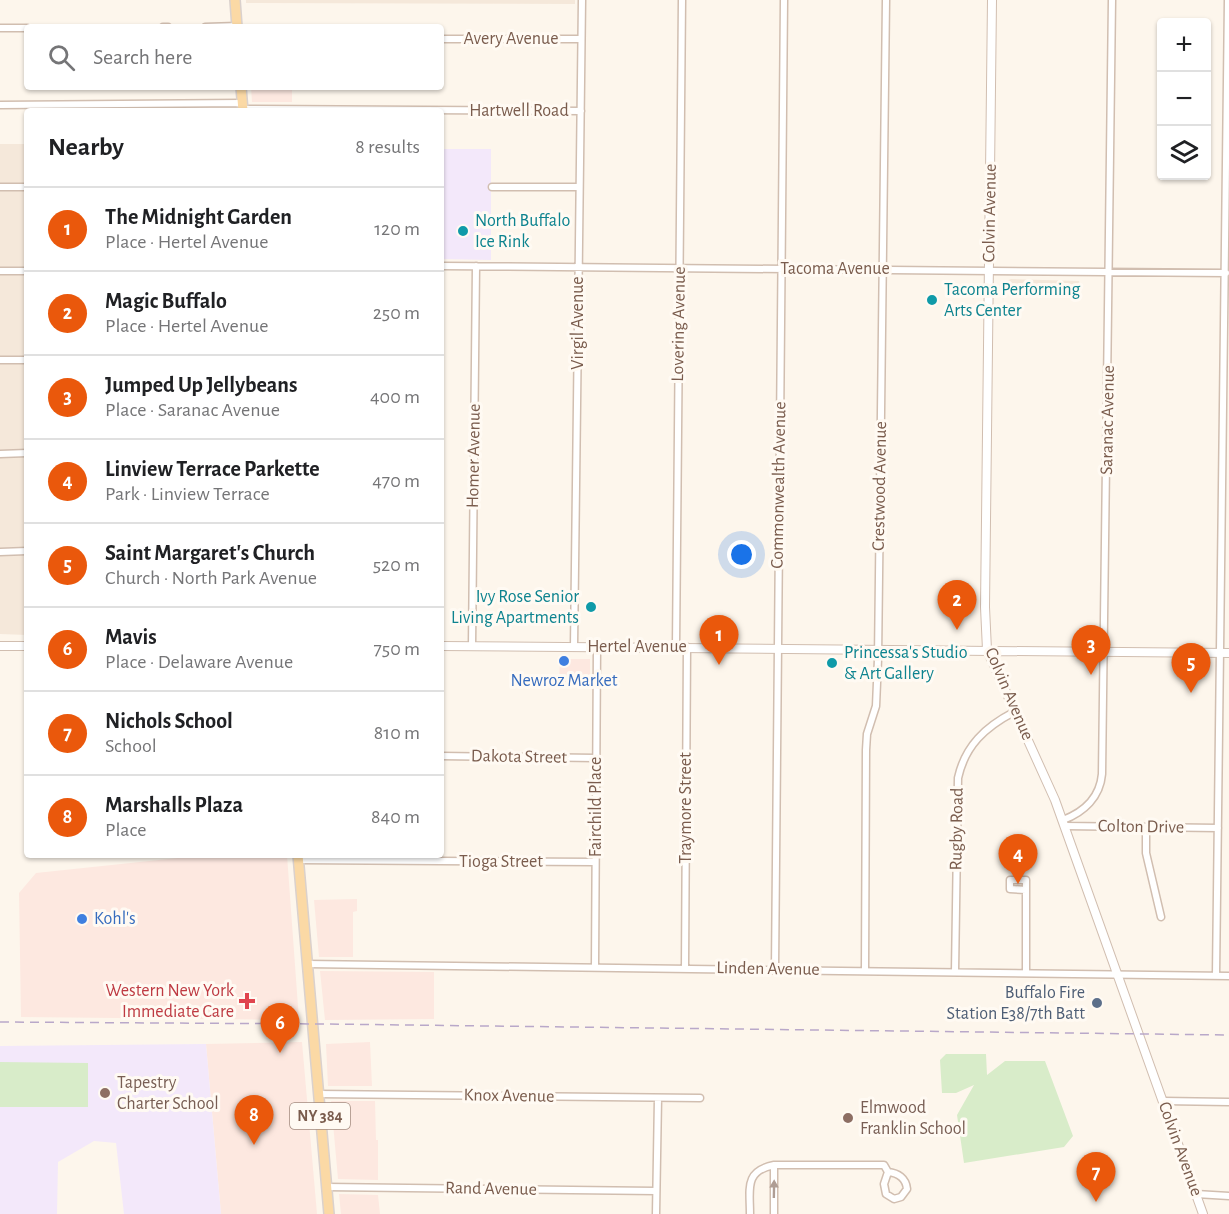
<!DOCTYPE html>
<html lang="en">
<head>
<meta charset="utf-8">
<style>
	body { margin:0; font-family:"Alegreya Sans",sans-serif; background:#f6f6f6; color:#202124 }
	.controls { position:absolute; right:18px; top:18px; display:grid; overflow:hidden; border-radius:6px; box-shadow:0 2px 4px #0004 }
	.controls button { width:54px; height:54px; display:grid; place-items:center; padding:0; border:0; border-bottom:2px solid #e0e0e0; background:#fff; color:#202124; font:30px sans-serif }
	.you { position:absolute; left:742px; top:555px; width:21px; height:21px; margin:-15px; border:4px solid #fff; border-radius:50%; background:#1a73e8; box-shadow:0 0 0 9px #1a73e833 }
	.badge { display:grid; place-items:center; width:39px; height:39px; border-radius:50%; background:#ea580c; color:#fff; font-size:20px; font-weight:700 }
	.pin { position:absolute; translate:-50% -50px; filter:drop-shadow(0 2px 3px #0008) }
	.pin::after { content:''; position:absolute; top:32px; width:21px; height:18px; background:inherit; clip-path:polygon(0 0,100% 0,50% 100%) }
	.list { margin:0; padding:0; list-style:none }
	h2 { display:flex; justify-content:space-between; align-items:center; height:78px; margin:0; padding:0 24px; font-size:26px }
	h2 small { font-size:20px; font-weight:400; color:#757577 }
	.list li { display:grid; grid-template-columns:39px 1fr auto; gap:18px; align-items:center; box-sizing:border-box; height:84px; padding:0 24px; border-top:2px solid #e0e0e0 }
	.list b { display:block; font-size:22px; white-space:nowrap }
	.list p { margin:0; font-size:20px; white-space:nowrap; color:#757577 }
	.list em { font-size:20px; font-style:normal; color:#757577 }
	.icon { flex:none; width:33px; height:33px; fill:none; stroke:currentColor; stroke-width:2; stroke-linecap:round; stroke-linejoin:round }
	.map { position:relative; flex:none; width:1229px; height:1214px; overflow:hidden }
	.search { position:absolute; background:#fff; box-shadow:0 2px 4px #0004; left:24px; top:24px; width:420px; height:66px; display:flex; align-items:center; gap:15px; box-sizing:border-box; padding:0 21px; border-radius:6px; color:#757577; font-size:22px }
	.panel { position:absolute; background:#fff; box-shadow:0 2px 4px #0004; left:24px; top:108px; width:420px; height:750px; border-radius:6px }
	.map>svg:first-child { display:block }
	.residential { fill:#f5e8da }
	.commercial { fill:#fde8e0 }
	.education { fill:#f3e8fa }
	.green { fill:#d8ecc9 }
	.lines { fill:none; stroke-linecap:round; stroke-linejoin:round }
	.minor-casing { stroke:#d1beb0; stroke-width:9 }
	.tertiary-casing { stroke:#d1beb0; stroke-width:10 }
	.primary-casing { stroke:#dad1cd; stroke-width:12 }
	.minor { stroke:#fff; stroke-width:6 }
	.tertiary { stroke:#fff; stroke-width:8 }
	.primary { stroke:#fbd9a5; stroke-width:9 }
	.rail { stroke:#b9a8c9; stroke-width:1.5; stroke-dasharray:9 6; stroke-linecap:butt }
	.oneway { fill:#af9d94 }
	.culture-dot { fill:#0f9aa8; stroke:#fffaf3; stroke-width:2 }
	.shop-dot { fill:#3f7fe0; stroke:#fffaf3; stroke-width:2 }
	.health-dot { fill:#e0444e; stroke:#fffaf3; stroke-width:2 }
	.service-dot { fill:#5c6f8a; stroke:#fffaf3; stroke-width:2 }
	.education-dot { fill:#8d6e63; stroke:#fffaf3; stroke-width:2 }
	.labels { text-anchor:middle; dominant-baseline:central; stroke-width:6; stroke-linejoin:round; paint-order:stroke }
	.shield { fill:#fffaf3; stroke:#a28b7f; stroke-width:1.5 }
	.shield-label { font-size:16px; font-weight:bold; fill:#7a5c4d }
	.street-label { font-size:18px; fill:#7a5c4d; stroke:#fffaf3 }
	.culture-label { font-size:18px; fill:#0d838f; stroke:#fffaf3; text-anchor:start }
	.shop-label { font-size:18px; fill:#366cbe; stroke:#fffaf3 }
	.health-label { font-size:18px; fill:#be3a42; stroke:#fffaf3; text-anchor:end }
	.service-label { font-size:18px; fill:#4e5e75; stroke:#fffaf3; text-anchor:end }
	.education-label { font-size:18px; fill:#785e54; stroke:#fffaf3; text-anchor:start }
</style>
</head>
<body>
<div class="map">
<svg width="1229" height="1214" viewBox="0 0 1229 1214">
	<rect width="100%" height="100%" fill="#fdf6ec"/>
	<path class="residential" d="M246,0h329v4l-329,-1z
		M0,144h27v491l-27,-1z
		M1011,279l68,2 2,10h-22v3l-53,-2v-11z"/>
	<path class="commercial" d="M251,87h41v15h-40z
		M560,659h30v18l-22,-1v8h-9z
		M188,855h99l12,165 -278,-3 -2,-124 17,-20 151,-16z
		M357,899v12l-4,1v45h-34l-5,-57z
		M320,971l114,1v47l-109,1z
		M302,1042l15,172h-96l-15,-170z
		M370,1042l2,44h-44l-2,-42z
		M331,1101h44l1,39h2v40l-40,-1z
		M339,1194l39,1 2,19h-39z"/>
	<path class="education" d="M441,149h50v111l-50,-1z
		M206,1044l15,170h-97l-8,-71 -22,-2 -36,21 -1,52h-57v-168z"/>
	<path class="green" d="M946,1054h40l1,21 18,-14h40l28,75 -9,11 -100,16 -7,-48 17,-30 -18,8h-14l-2,-33z
		M0,1062l88,1v44h-88z"/>
	<g class="lines">
		<g class="minor-casing">
			<path id="minor" d="M163,27h5
				M205,27l32,-1
				M0,28h27
				M441,39h140
				M0,105l242,-2
				M242,109l339,2
				M0,187h27
				M492,187h87
				M441,266l785,7
				M0,271h27
				M0,360h27
				M0,454l27,-1
				M0,552l27,-1
				M472,646l4,-380
				M574,647l8,-647
				M676,647l6,-647
				M441,756l155,2
				M1063,820c21,-8 37,-23 39,-46l10,-774
				M1065,826l153,2
				M1146,827v26l15,64
				M299,860l296,2
				M307,964l922,12
				M595,967l2,-320
				M685,968l2,-321
				M775,969l9,-969
				M865,971l1,-221 1,-16 9,-28 2,-47 8,-659
				M955,972l3,-194c7,-32 27,-51 56,-66
				M1026,973v-93h-16v9l16,1
				M1216,975l12,-975
				M318,1094l382,4
				M1163,1101l66,1
				M888,1172c10,1 18,6 19,17l-6,8 -7,2 -8,-5 -2,-10z
				M326,1187l330,4
				M1196,1194l33,2
				M656,1214l2,-116
				M750,1214c0,-25 -6,-43 24,-49h110l4,7
				M774,1214v-49"/>
		</g>
		<g class="tertiary-casing">
			<path id="tertiary" d="M992,0l-7,607 2,43 68,150 148,414
				M0,646h27
				M441,646l788,7"/>
		</g>
		<g class="primary-casing">
			<path id="primary" d="M235,0l2,27
				M241,87l2,24
				M298,855l31,359"/>
		</g>
		<use href="#minor" class="minor"/>
		<use href="#tertiary" class="tertiary"/>
		<use href="#primary" class="primary"/>
		<path class="rail" d="M0,1022l325,2 904,11"/>
	</g>
	<defs><path id="oneway-solid" d="M-6-.8H1V-3.2L6.5 0L1 3.2V.8H-6Z" transform="scale(1.5)"/></defs>
	<use class="oneway" href="#oneway-solid" transform="translate(774 1189) rotate(-89)"/>
	<g class="culture-dot">
		<circle cx="463" cy="231" r="6"/>
		<circle cx="932" cy="300" r="6"/>
		<circle cx="591" cy="607" r="6"/>
		<circle cx="832" cy="663" r="6"/>
	</g>
	<g class="shop-dot">
		<circle cx="564" cy="661" r="6"/>
		<circle cx="82" cy="919" r="6"/>
	</g>
	<path class="health-dot" d="M244 992h6v6h6v6h-6v6h-6v-6h-6v-6h6z"/>
	<circle class="service-dot" cx="1097" cy="1003" r="6"/>
	<g class="education-dot">
		<circle cx="105" cy="1093" r="6"/>
		<circle cx="848" cy="1118" r="6"/>
	</g>
	<g class="labels">
		<rect class="shield" x="290" y="1103" width="60" height="26" rx="4.5"/>
		<g class="shield-label">
			<text x="320" y="1116">NY 384</text>
		</g>
		<g class="street-label">
			<text x="511" y="39">Avery Avenue</text>
			<text x="519" y="111">Hartwell Road</text>
			<text transform="translate(990 213) rotate(-89)">Colvin Avenue</text>
			<text x="835" y="269">Tacoma Avenue</text>
			<text transform="translate(578 323) rotate(-90)">Virgil Avenue</text>
			<text transform="translate(679 324) rotate(-89)">Lovering Avenue</text>
			<text transform="translate(1108 420) rotate(-89)">Saranac Avenue</text>
			<text transform="translate(474 456) rotate(-89)">Homer Avenue</text>
			<text transform="translate(779 485) rotate(-89)">Commonwealth Avenue</text>
			<text transform="translate(880 486) rotate(-89)">Crestwood Avenue</text>
			<text x="637" y="647">Hertel Avenue</text>
			<text transform="translate(1009 694) rotate(67)">Colvin Avenue</text>
			<text transform="translate(519 757) rotate(1)">Dakota Street</text>
			<text transform="translate(596 807) rotate(-90)">Fairchild Place</text>
			<text transform="translate(686 808) rotate(-90)">Traymore Street</text>
			<text transform="translate(1141 827) rotate(1)">Colton Drive</text>
			<text transform="translate(957 829) rotate(-89)">Rugby Road</text>
			<text x="501" y="862">Tioga Street</text>
			<text transform="translate(768 969) rotate(1)">Linden Avenue</text>
			<text transform="translate(509 1096) rotate(1)">Knox Avenue</text>
			<text transform="translate(1180 1149) rotate(70)">Colvin Avenue</text>
			<text transform="translate(491 1189) rotate(1)">Rand Avenue</text>
		</g>
		<g class="culture-label">
			<text x="475" y="221">North Buffalo<tspan x="475" dy="21">Ice Rink</tspan></text>
			<text x="944" y="290">Tacoma Performing<tspan x="944" dy="21">Arts Center</tspan></text>
			<text x="579" y="597" text-anchor="end">Ivy Rose Senior<tspan x="579" dy="21">Living Apartments</tspan></text>
			<text x="844" y="653">Princessa's Studio<tspan x="844" dy="21">&amp; Art Gallery</tspan></text>
		</g>
		<g class="shop-label">
			<text x="564" y="681">Newroz Market</text>
			<text x="94" y="919" text-anchor="start">Kohl's</text>
		</g>
		<g class="health-label">
			<text x="234" y="991">Western New York<tspan x="234" dy="21">Immediate Care</tspan></text>
		</g>
		<g class="service-label">
			<text x="1085" y="993">Buffalo Fire<tspan x="1085" dy="21">Station E38/7th Batt</tspan></text>
		</g>
		<g class="education-label">
			<text x="117" y="1083">Tapestry<tspan x="117" dy="21">Charter School</tspan></text>
			<text x="860" y="1108">Elmwood<tspan x="860" dy="21">Franklin School</tspan></text>
		</g>
	</g>
</svg>
<div class="controls">
<button>+</button>
<button>−</button>
<button><svg class="icon" aria-label="layers" viewBox="0 0 24 24"><path d="M12 4l9 5-9 5-9-5zM3 14l9 5 9-5"/></svg></button>
</div>
<div class="you"></div>
<div class="pin badge" style="left:719px;top:665px">1</div>
<div class="pin badge" style="left:957px;top:630px">2</div>
<div class="pin badge" style="left:1091px;top:675px">3</div>
<div class="pin badge" style="left:1018px;top:884px">4</div>
<div class="pin badge" style="left:1191px;top:693px">5</div>
<div class="pin badge" style="left:280px;top:1053px">6</div>
<div class="pin badge" style="left:1096px;top:1202px">7</div>
<div class="pin badge" style="left:254px;top:1145px">8</div>
<div class="search"><svg class="icon" aria-label="search" viewBox="0 0 24 24"><circle cx="10" cy="10" r="6"/><path d="M15 15l6 6"/></svg>Search here</div>
<section class="panel">
<h2>Nearby<small>8 results</small></h2>
<ul class="list">
<li><span class="badge">1</span><div><b>The Midnight Garden</b><p>Place · Hertel Avenue</p></div><em>120 m</em></li>
<li><span class="badge">2</span><div><b>Magic Buffalo</b><p>Place · Hertel Avenue</p></div><em>250 m</em></li>
<li><span class="badge">3</span><div><b>Jumped Up Jellybeans</b><p>Place · Saranac Avenue</p></div><em>400 m</em></li>
<li><span class="badge">4</span><div><b>Linview Terrace Parkette</b><p>Park · Linview Terrace</p></div><em>470 m</em></li>
<li><span class="badge">5</span><div><b>Saint Margaret's Church</b><p>Church · North Park Avenue</p></div><em>520 m</em></li>
<li><span class="badge">6</span><div><b>Mavis</b><p>Place · Delaware Avenue</p></div><em>750 m</em></li>
<li><span class="badge">7</span><div><b>Nichols School</b><p>School</p></div><em>810 m</em></li>
<li><span class="badge">8</span><div><b>Marshalls Plaza</b><p>Place</p></div><em>840 m</em></li>
</ul>
</section>
</div>
</body>
</html>
